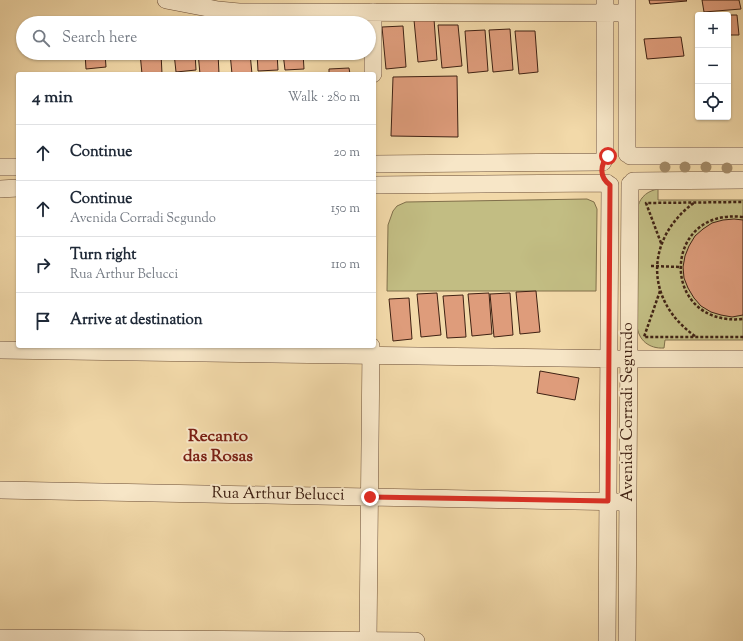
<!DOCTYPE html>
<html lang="en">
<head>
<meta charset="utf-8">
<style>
	body { margin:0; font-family:"Sorts Mill Goudy",serif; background:#f6f6f7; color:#1f2937 }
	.controls { position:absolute; right:12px; top:12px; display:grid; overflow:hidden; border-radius:4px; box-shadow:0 1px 3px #0004 }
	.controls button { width:36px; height:36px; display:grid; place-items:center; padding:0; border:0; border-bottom:1px solid #e0e1e3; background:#fff; color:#1f2937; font:20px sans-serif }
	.stop { position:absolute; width:12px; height:12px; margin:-9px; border:3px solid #d93025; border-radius:50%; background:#fff }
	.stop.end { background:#d93025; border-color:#fff; box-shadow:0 1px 4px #0008 }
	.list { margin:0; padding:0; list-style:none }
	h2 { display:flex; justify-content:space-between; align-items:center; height:52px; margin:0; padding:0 16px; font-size:17px }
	h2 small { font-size:13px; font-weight:400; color:#747a83 }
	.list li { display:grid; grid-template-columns:26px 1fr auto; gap:12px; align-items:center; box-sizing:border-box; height:56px; padding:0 16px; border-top:1px solid #e0e1e3 }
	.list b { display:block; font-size:15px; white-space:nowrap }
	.list p { margin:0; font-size:13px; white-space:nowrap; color:#747a83 }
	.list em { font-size:13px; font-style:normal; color:#747a83 }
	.icon { flex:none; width:22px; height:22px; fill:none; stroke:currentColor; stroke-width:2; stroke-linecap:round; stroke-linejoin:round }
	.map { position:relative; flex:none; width:743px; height:641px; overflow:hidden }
	.search { position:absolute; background:#fff; box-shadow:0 1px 3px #0004; left:16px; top:16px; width:360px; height:44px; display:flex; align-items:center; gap:10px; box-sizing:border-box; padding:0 14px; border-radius:22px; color:#747a83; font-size:15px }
	.panel { position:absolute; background:#fff; box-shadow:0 1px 3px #0004; left:16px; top:72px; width:360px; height:276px; border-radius:4px }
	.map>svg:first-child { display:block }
	.green { fill:#c2bd83; stroke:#806f4b }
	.building { fill:#de9c7b; stroke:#3f2113 }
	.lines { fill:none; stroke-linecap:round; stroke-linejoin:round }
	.minor-casing { stroke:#6c4f38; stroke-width:18 }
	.path { stroke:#3f2113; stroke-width:2.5; stroke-dasharray:3 2; stroke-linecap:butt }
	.minor { stroke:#f7e6c7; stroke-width:17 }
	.tree { fill:#a28966 }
	.route { stroke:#d93025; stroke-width:5 }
	.labels { text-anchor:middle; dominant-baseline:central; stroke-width:4; stroke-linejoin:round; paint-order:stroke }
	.street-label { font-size:16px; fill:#3f2113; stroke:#f7e6c7 }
	.neighbourhood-label { font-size:17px; font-weight:bold; fill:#7a1f14; stroke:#f7e6c7 }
</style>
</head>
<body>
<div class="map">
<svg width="743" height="641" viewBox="0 0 743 641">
	<rect width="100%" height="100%" fill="#f2d9a9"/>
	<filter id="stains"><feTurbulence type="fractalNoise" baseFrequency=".005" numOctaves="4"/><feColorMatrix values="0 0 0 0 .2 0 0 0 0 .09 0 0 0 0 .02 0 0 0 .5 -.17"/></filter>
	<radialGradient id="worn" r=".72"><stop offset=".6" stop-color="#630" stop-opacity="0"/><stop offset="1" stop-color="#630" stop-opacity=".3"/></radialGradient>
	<path class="green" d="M658,189v11h85v140h-78l-1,8c-15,1 -26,-8 -27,-23l1,-119c3,-10 10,-15 20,-17z
		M587,199l7,3 3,7 -1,82h-209l1,-66 5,-14 4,-5 9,-4z"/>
	<path class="building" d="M649,0h37l1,1 -37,3z
		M702,0h37l2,9 -37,3z
		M728,15h9l2,20h-11z
		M434,19l3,41 -19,2 -4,-42z
		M438,25h20l4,41 -20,2z
		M403,26l3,41 -20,2 -4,-42z
		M510,29l3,41 -20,2 -4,-42z
		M485,30l3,41 -20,2 -3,-42z
		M515,31h20l3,41 -19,2z
		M681,37l3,19 -37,3 -3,-20z
		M85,53h20l1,14 -20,2z
		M140,53h21l1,21h-20z
		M174,53h21l1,17 -20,2z
		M198,53h20l1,21h-19z
		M230,53h20l2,21h-20z
		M257,53h20l1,17 -20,1z
		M283,53h20l1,16 -19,1z
		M349,68l1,6h-21v-5z
		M457,76l1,61 -67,-1 2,-59z
		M734,219l9,1v95l-11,2 -11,-2 -10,-3 -10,-6 -7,-8 -6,-10 -4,-10 -1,-11 2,-11 4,-10 6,-10 8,-7 9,-6 11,-3z
		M536,291l4,41 -20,2 -4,-42z
		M437,293l4,42 -20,2 -4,-43z
		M489,293l3,41 -20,2 -4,-42z
		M510,293l3,42 -19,2 -4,-43z
		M463,295l3,42 -19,1 -4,-42z
		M409,298l3,41 -19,2 -4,-42z
		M540,371l39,7 -4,22 -38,-7z"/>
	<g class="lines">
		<g class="minor-casing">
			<path id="minor" d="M166,0l52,10 21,2 388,1
				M605,0v159
				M373,74v-62
				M627,154v-154
				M630,156h113
				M374,164l229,-2
				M0,167h18
				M633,181l110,-1
				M374,185l233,-2
				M0,189l18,-1
				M0,350l628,9h115
				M0,490l628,12
				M0,638l416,3
				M368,641l3,-295
				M607,641l3,-456
				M627,641l3,-457"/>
		</g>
		<path class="path" d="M743,217c-82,-10 -84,110 0,102
			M661,243l-15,-40 97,-1
			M651,266l29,1
			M660,291l-16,46h99
			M695,336c-51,-36 -50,-98 0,-134"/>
		<use href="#minor" class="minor"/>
	</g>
	<g class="tree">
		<circle cx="665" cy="167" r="5.5"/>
		<circle cx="685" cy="167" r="5.5"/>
		<circle cx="706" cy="167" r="5.5"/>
		<circle cx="727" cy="168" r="5.5"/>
	</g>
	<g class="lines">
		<path class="route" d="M370,497l238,4 2,-316c-11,-8 -10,-20 -2,-29"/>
	</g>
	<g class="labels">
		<g class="street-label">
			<text transform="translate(628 412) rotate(-90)">Avenida Corradi Segundo</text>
			<text transform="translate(278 495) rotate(1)">Rua Arthur Belucci</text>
		</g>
		<g class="neighbourhood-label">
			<text x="218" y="437">Recanto<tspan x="218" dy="20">das Rosas</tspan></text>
		</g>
	</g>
	<rect width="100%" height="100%" filter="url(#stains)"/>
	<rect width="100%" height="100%" fill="url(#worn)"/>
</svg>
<div class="controls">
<button>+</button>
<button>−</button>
<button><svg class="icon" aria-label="locate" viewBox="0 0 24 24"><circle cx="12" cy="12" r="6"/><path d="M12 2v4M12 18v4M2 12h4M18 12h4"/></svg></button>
</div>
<div class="stop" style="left:608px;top:156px"></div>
<div class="stop end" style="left:370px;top:497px"></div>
<div class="search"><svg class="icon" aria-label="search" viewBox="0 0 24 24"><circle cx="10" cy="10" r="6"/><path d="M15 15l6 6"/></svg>Search here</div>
<section class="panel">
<h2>4 min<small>Walk · 280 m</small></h2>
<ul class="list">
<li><svg class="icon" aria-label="ahead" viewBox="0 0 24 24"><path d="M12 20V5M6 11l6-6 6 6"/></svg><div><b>Continue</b></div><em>20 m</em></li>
<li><svg class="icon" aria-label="ahead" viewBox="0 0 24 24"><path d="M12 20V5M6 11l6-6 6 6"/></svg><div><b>Continue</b><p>Avenida Corradi Segundo</p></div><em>150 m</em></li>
<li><svg class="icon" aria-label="right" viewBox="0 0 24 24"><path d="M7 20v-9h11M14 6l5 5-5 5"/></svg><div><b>Turn right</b><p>Rua Arthur Belucci</p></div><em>110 m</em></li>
<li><svg class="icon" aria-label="arrive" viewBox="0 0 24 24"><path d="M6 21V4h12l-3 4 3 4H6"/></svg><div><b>Arrive at destination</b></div></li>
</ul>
</section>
</div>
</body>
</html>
